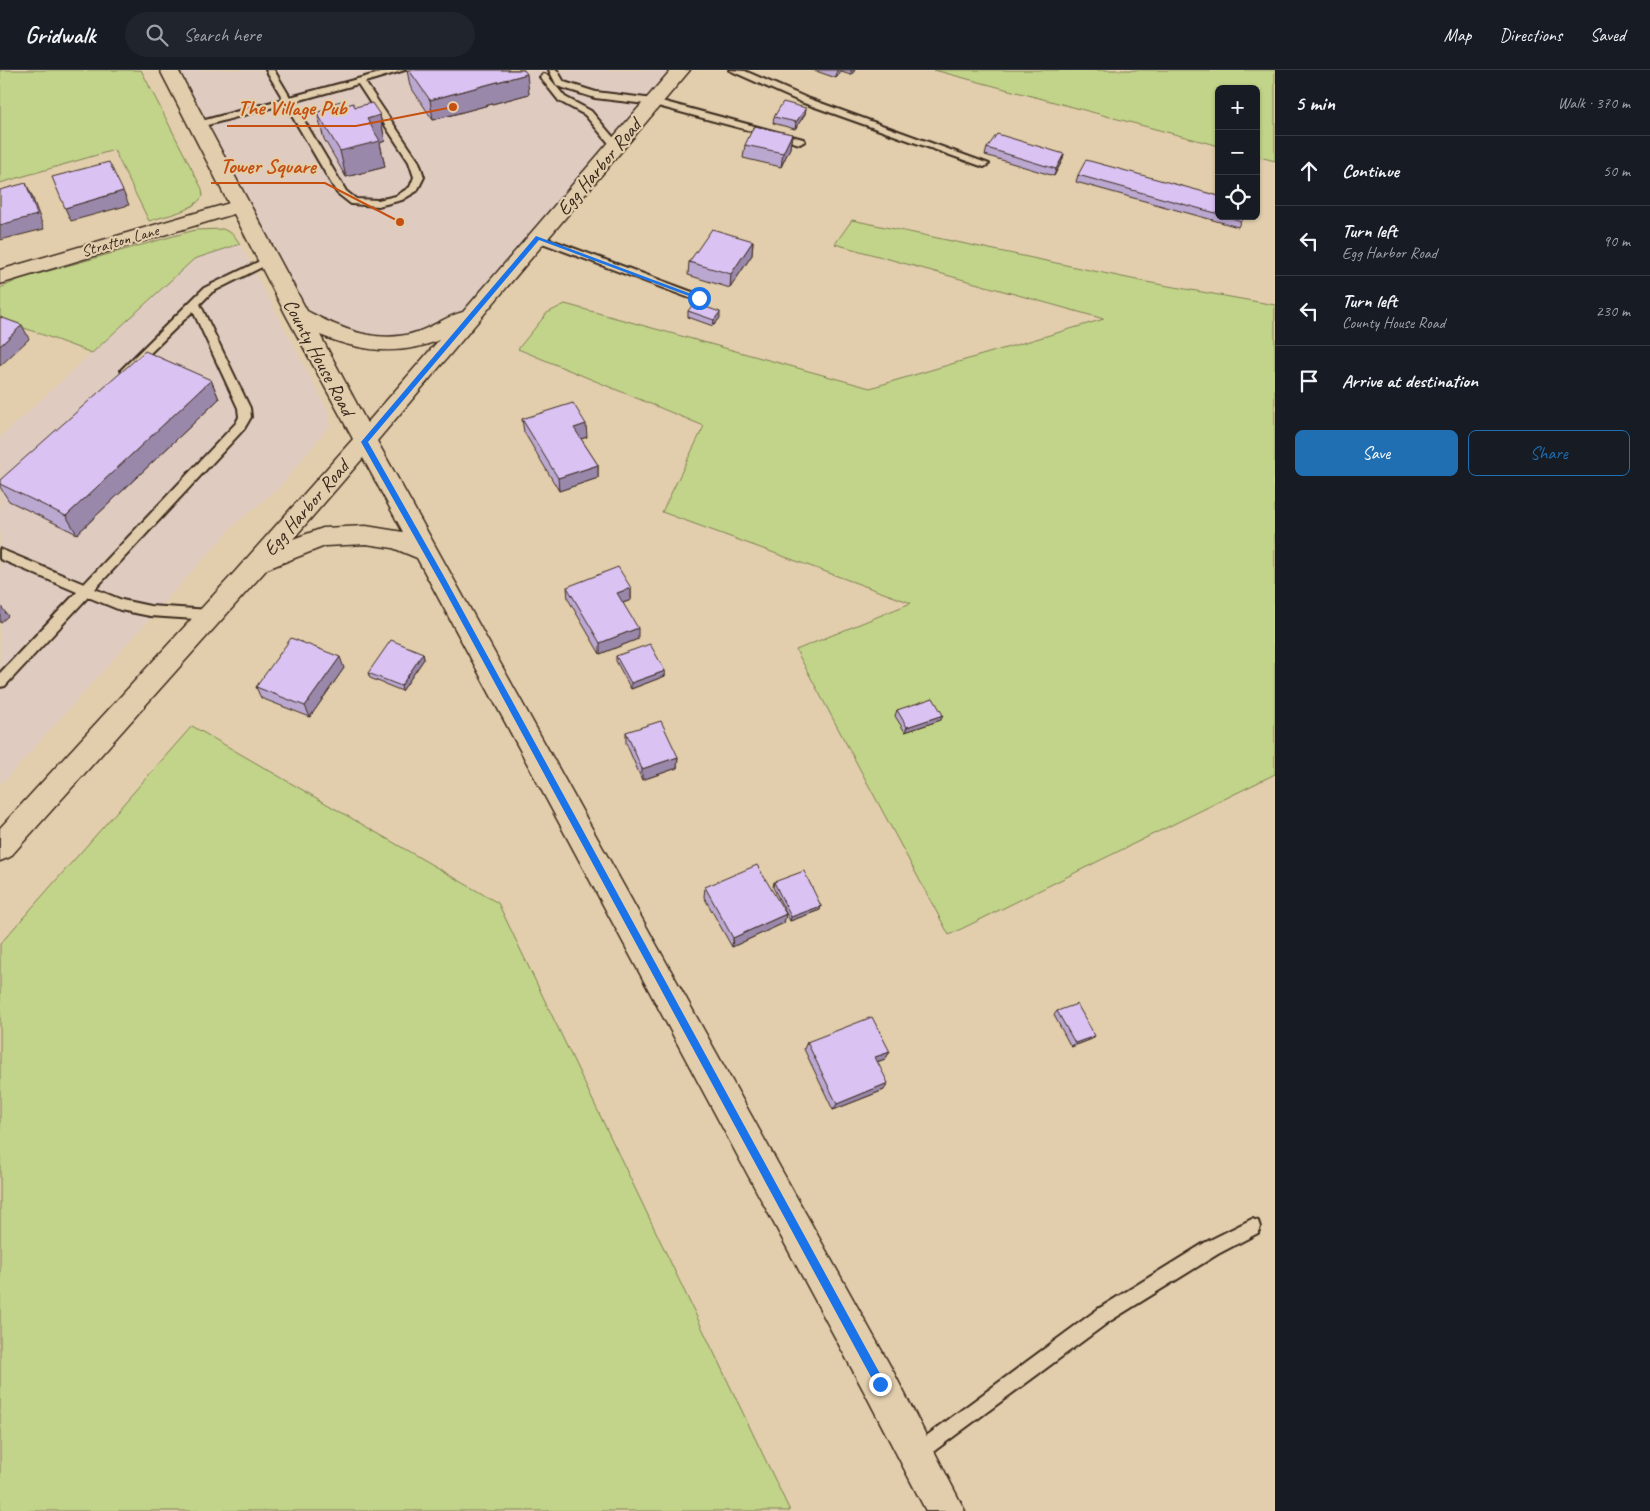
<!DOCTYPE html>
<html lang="en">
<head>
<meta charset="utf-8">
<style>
	body { margin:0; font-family:Caveat,sans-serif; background:#20242c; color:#f1f3f6 }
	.controls { position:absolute; right:15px; top:15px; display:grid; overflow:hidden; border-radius:8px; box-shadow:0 1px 4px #0004 }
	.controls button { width:45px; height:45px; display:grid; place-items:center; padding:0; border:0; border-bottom:1px solid #363941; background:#171b24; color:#f1f3f6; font:25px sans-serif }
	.stop { position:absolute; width:15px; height:15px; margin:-11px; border:4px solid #1a73e8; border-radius:50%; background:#fff }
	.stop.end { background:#1a73e8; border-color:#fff; box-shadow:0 1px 5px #0008 }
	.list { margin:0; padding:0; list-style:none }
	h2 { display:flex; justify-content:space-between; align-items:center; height:65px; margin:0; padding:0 20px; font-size:21px }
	h2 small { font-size:16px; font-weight:400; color:#9ea1a6 }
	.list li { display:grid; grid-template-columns:32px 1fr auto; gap:15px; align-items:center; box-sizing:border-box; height:70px; padding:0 20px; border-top:1px solid #363941 }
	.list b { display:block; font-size:19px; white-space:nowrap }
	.list p { margin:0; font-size:16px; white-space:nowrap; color:#9ea1a6 }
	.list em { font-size:16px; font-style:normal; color:#9ea1a6 }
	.actions { display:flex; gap:10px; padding:15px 20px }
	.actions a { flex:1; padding:11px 0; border:1px solid #1f6fb2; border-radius:8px; text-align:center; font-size:18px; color:#1f6fb2 }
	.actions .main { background:#1f6fb2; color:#fff }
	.icon { flex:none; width:28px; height:28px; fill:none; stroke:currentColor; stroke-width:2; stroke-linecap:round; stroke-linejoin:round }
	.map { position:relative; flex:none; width:1275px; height:1441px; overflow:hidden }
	header { display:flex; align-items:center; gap:30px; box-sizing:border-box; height:70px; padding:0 25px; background:#171b24; border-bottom:1px solid #363941 }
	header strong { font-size:24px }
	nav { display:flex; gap:28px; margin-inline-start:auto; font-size:18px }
	.search { width:350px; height:45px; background:#20242c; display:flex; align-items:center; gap:12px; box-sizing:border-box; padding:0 18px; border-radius:28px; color:#9ea1a6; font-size:19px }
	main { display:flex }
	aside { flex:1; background:#171b24 }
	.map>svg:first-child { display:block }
	.built { fill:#e0cbc1 }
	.green { fill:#c2d489; stroke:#7e7f54 }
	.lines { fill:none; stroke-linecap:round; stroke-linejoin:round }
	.lane-casing { stroke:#3b2a1e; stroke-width:4 }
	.street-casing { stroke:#3b2a1e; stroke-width:3 }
	.secondary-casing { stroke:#3b2a1e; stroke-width:3 }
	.lane { fill:#e2ceac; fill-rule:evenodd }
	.street { fill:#e2ceac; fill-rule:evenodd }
	.secondary { fill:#e2ceac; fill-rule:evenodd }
	.wall { fill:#bba8d1; stroke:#3b2a1e }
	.shaded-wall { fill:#98a; stroke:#3b2a1e }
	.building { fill:#dac3f3; stroke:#3b2a1e }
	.route { fill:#1a73e8 }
	.labels { text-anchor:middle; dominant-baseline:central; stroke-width:4.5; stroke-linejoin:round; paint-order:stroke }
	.far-street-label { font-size:16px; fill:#3b2a1e; stroke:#e2ceac }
	.street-label { font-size:20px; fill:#3b2a1e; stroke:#e2ceac }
	.leader { fill:none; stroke:#c55010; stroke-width:2 }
	.callout-dot { fill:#c55010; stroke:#e2ceac; stroke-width:2 }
	.callout-label { font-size:21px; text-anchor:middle; font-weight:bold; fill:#c55010; stroke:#e2ceac; stroke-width:4.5; stroke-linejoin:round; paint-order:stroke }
</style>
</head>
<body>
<header>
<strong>Gridwalk</strong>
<div class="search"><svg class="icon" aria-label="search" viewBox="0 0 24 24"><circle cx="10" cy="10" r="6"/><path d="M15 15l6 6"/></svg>Search here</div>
<nav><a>Map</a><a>Directions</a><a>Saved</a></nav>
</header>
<main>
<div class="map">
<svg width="1275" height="1441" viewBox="0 0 1275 1441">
	<rect width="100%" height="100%" fill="#e2ceac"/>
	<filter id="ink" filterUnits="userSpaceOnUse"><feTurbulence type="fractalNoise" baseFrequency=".02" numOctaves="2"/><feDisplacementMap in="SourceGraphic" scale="10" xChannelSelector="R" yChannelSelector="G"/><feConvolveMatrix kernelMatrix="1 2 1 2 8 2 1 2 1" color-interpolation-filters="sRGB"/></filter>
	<g filter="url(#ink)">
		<path class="built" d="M169,0h512l-209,246 -88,27 -87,-28z
			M240,174l89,168 1,13 -50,62 -46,38 -227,253 -7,6v-347l194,-178z"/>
		<path class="green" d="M0,0h141l61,119 1,7c-11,16 -36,19 -54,25l-35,-71 -114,33z
			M934,0h341v91l-19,-5v-67h-37v57z
			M852,150l294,62 129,23v469l-326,161 -153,-285 115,-47 -249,-91 42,-86 -186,-77 29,-36 18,-9 305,84 234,-69 -269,-75z
			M223,159l10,5 7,10 -46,15 -102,94 -92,-34v-31l20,-9 175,-49z
			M192,656l306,177 292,608h-790v-567z"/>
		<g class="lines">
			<g class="lane-casing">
				<path id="lane" d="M266,0h8l16,27 101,-27h14l-40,12 54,80 5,15 -7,14 -15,9 -24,6 -27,-2 -14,-11 -52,-89 -85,23h-6v-4l89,-24zM358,14l51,78 5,15 -4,10 -14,9 -18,4 -22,-1 -10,-8 -53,-89z
					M549,0h8l7,12 32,10 58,7 149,40 2,2 -5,3 -146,-39 -59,-7 -38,-12z
					M729,0l16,1 62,27 182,66 -5,3 -3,-1 -180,-64z
					M544,4l3,1 18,22 26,14 28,33v4h-6l-28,-33 -26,-14 -19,-24z
					M538,165l165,61 1,2 -5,3 -4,-1 -161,-60 -1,-2z
					M268,187l5,3 -1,2 -60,30 -12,12 50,104 1,9 -7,12 -149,160 27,11 28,6 60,4 4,1 2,4 -2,4 -4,1 -60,-4 -30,-6 -32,-13 -83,89 -5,1v-14l77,-81 -77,-33v-10l84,35 152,-161 3,-6 -1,-9 -45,-97 -63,62h-8l-1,-3 83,-82z
					M1252,1149l6,2 2,6 -2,6 -40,21 -108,67 -188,139 -6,3 -6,-3 -3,-6 3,-6 188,-139 108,-67z"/>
			</g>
			<g class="street-casing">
				<path id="street" d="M240,130l7,2 3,4 -3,4 -247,74v-14z"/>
			</g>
			<g class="secondary-casing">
				<path id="secondary" d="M160,0h18l129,241c34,18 72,34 110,21 16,-5 30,-16 46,-20l208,-242h19l-313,371 516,930 72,140h-39l-59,-114 -450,-839 -24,-10 -27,-4 -41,2 -58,23 -257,288 -10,4v-33l232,-253 121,-136 -67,-124zM320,265c39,16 79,22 119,5l-72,83zM363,388l40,74 -37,-6 -43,2 -30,11z"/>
			</g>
			<use href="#lane" class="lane"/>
			<use href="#street" class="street"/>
			<use href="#secondary" class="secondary"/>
		</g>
		<path class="wall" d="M407,0h117l5,24 -96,26 -23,-34z
			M813,0h42l-4,5 -10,-3 -5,6z
			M325,35l20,1 10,1 25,8 5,26 -5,2 5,24 -39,10 -22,-38 -7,-26 9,-4z
			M806,38l-1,6 -10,15 -22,-6 1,-6z
			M792,64l-2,14 -9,19 -38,-9 2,-13z
			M987,78l77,6 -2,7 -8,15 -69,-21z
			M1078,105l141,21v20h24l-5,11 -162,-45z
			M753,171l-1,14 -22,33 -42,-13 1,-13z
			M688,241l32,7 -7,8 -25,-9z
			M211,310l8,19 -142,135 -68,-33 -9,-14v-7z
			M522,349l65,18 -6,2 17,26v13l-39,13 -35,-59z
			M567,517l64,1v12l-8,3 15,36 -38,15 -32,-55z
			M423,583l1,6 -22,32 -32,-13 -2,-5z
			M616,586l49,15v5l-34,13 -15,-28z
			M344,598l-34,49 -49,-19 -5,-11z
			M897,640l44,10 -36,12 -10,-16z
			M626,662l52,25 -1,11 -35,12 -16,-37z
			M774,812l47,24 -1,4 -30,11 -17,-34z
			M705,817l81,27 -2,9 -52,24 -28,-50z
			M1057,941l35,28 -21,8 -17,-32z
			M807,972l83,10 -5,7 -8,3 7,28 -51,20 -29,-61z"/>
		<path class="shaded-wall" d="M837,0h4v2l-5,6z
			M851,0h4l-4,5z
			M527,4l2,20 -96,26 -3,-20z
			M806,38l-1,6 -10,15 1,-7z
			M380,45l5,26 -5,2 5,24 -39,10 -6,-26 27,-32z
			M792,64l-2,14 -9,19 2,-14z
			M1064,84l-2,7 -8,15 2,-7z
			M26,113l6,13 12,33 -44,11v-15z
			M123,121l6,14 -58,16 -6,-13z
			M753,171l-1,14 -22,33 1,-14z
			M720,242v6l-7,8 1,-6z
			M22,255l7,14 -29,27v-20z
			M211,310l8,19 -142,135 -11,-18z
			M586,354l1,13 -12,4 -1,-13z
			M598,395v13l-39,13 -1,-13z
			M631,518v12l-14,5v-12z
			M0,535l8,11 -8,7z
			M638,558v11l-38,15v-11z
			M423,583l1,6 -22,32 -1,-5z
			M340,587l4,11 -34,49 -5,-11z
			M665,601v5l-34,13v-6z
			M943,645l-2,5 -36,12 2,-5z
			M678,687l-1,11 -35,12v-11z
			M821,836l-1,4 -30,11 1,-4z
			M786,844l-2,9 -52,24 1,-9z
			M1095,966l-3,3 -21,8 4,-4z
			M890,982l-5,7 -14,5 4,-7z
			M888,1013l-4,7 -51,20 4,-6z"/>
		<path class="building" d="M409,0h115l3,4 -97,26z
			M342,31l3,5 8,-3 2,4 17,-4 8,12 -13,4 13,22 -40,10 -23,-38 11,-5 -3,-3z
			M783,32l23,6 -10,14 -22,-5z
			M754,56l38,8 -9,19 -38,-8z
			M997,64l67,20 -8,15 -69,-21z
			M1086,90l133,36v18l-141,-39z
			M109,92l14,29 -58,17 -13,-31z
			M26,113l11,32 -37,10v-35z
			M1226,146h17l-2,5z
			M712,159l41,12 -22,33 -42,-12z
			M694,233l26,9 -6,8 -26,-9z
			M0,247l22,8 -22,21z
			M145,281l66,29 -145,136 -66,-32v-4z
			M573,333l13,21 -12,4 24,37 -40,13 -36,-59z
			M618,497l13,21 -14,5 21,35 -38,15 -33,-56z
			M291,568l49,19 -35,49 -49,-19z
			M391,570l32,13 -22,33 -33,-13z
			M650,574l15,27 -34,12 -15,-27z
			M933,628l10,17 -36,12 -10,-17z
			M661,651l17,36 -36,12 -16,-37z
			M757,795l29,49 -53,24 -28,-51z
			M804,801l17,35 -30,11 -17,-35z
			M1077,934l18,32 -20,7 -18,-32z
			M872,947l18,35 -15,5 13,26 -51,21 -30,-62z"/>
	</g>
	<path class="route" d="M536,166l166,62 -5,1 -158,-59 -171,202 77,136 439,803 1,3 -1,4 -4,1 -3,-1 -437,-806 -79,-140z"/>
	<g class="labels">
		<g class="far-street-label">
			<text transform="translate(120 171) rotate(-16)">Stratton Lane</text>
		</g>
		<g class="street-label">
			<text transform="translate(599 97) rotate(-50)">Egg Harbor Road</text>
			<text transform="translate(319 287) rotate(62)">County House Road</text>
			<text transform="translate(306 438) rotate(-49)">Egg Harbor Road</text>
		</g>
	</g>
	<path class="leader" d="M453 37L356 56H227M400 152L325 113H211"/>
	<g class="callout-dot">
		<circle cx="453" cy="37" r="5"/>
		<circle cx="400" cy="152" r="5"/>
	</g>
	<g class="callout-label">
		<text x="292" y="45">The Village Pub</text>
		<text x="268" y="103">Tower Square</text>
	</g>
</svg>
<div class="controls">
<button>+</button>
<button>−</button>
<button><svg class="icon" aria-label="locate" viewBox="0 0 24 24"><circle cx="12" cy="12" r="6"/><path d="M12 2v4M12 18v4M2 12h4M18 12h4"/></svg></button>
</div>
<div class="stop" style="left:699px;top:228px"></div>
<div class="stop end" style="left:880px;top:1314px"></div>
</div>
<aside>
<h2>5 min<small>Walk · 370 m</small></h2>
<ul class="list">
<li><svg class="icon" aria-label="ahead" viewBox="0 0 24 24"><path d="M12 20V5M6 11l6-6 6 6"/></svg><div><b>Continue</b></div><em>50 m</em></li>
<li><svg class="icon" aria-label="left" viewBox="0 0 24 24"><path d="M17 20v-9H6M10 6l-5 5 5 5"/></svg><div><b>Turn left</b><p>Egg Harbor Road</p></div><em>90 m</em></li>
<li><svg class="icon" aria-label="left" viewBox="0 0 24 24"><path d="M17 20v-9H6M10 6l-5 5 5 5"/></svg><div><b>Turn left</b><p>County House Road</p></div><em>230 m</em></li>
<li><svg class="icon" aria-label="arrive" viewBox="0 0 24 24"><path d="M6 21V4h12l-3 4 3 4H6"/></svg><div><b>Arrive at destination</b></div></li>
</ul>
<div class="actions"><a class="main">Save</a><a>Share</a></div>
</aside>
</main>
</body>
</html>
